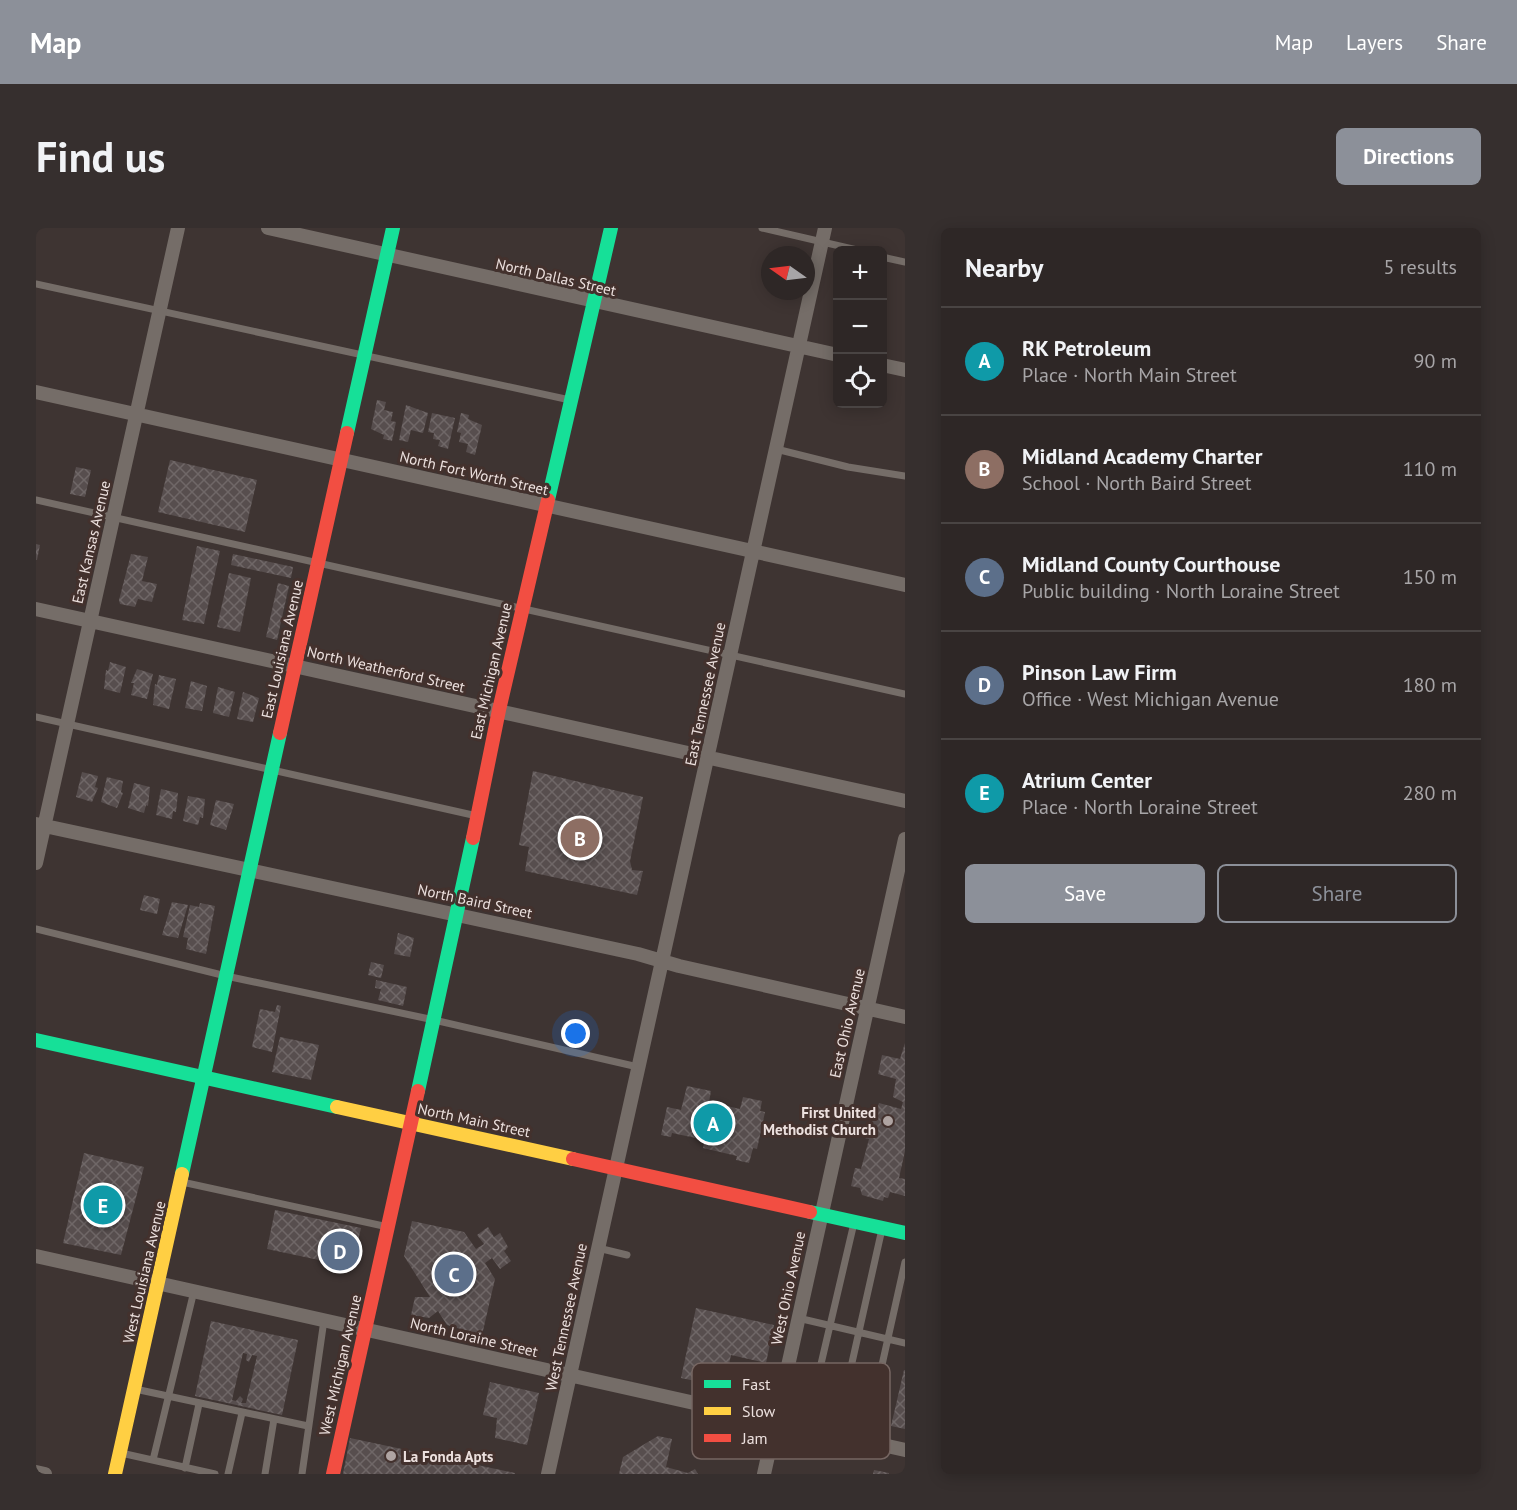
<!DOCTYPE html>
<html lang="en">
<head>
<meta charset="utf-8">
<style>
	body { margin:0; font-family:"PT Sans",sans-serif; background:#362f2e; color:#f1f3f6 }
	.controls { position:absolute; right:18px; top:18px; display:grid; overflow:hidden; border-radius:9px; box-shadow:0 3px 15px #0003 }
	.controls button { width:54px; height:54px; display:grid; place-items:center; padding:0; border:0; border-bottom:2px solid #494443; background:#2e2726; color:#f1f3f6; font:30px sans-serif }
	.compass { position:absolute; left:725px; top:18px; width:54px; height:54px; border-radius:50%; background:#2e2726; box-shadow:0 3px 15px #0003; rotate:284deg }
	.you { position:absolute; left:540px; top:806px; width:21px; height:21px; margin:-15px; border:4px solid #fff; border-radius:50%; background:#1a73e8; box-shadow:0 0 0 9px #1a73e833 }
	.badge { display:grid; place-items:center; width:39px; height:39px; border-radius:50%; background:#8c9099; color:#fff; font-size:20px; font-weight:700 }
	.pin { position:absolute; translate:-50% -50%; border:3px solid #fff; box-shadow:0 2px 6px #0006 }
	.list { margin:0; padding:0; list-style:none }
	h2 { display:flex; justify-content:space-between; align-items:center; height:78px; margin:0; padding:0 24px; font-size:26px }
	h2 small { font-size:20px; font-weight:400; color:#a7a5a7 }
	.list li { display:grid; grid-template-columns:39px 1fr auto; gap:18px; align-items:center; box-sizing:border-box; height:108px; padding:0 24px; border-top:2px solid #494443 }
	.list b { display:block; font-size:22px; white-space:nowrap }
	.list p { margin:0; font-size:20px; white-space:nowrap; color:#a7a5a7 }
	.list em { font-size:20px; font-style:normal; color:#a7a5a7 }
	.actions { display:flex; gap:12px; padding:18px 24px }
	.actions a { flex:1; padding:14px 0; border:2px solid #8c9099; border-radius:9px; text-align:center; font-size:21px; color:#8c9099 }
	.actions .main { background:#8c9099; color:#fff }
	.icon { flex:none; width:33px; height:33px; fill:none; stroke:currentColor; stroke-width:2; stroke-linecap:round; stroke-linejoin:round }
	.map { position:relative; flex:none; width:869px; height:1246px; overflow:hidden; border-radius:9px }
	header { display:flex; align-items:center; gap:36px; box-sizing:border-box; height:84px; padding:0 30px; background:#8c9099; color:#fff }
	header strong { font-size:28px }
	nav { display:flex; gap:33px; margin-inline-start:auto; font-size:21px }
	.intro { display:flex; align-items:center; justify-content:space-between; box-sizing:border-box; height:144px; padding:0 36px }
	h1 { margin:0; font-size:42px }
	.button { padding:15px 27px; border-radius:9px; background:#8c9099; color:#fff; font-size:21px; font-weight:700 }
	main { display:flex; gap:36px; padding:0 36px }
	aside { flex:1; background:#2e2726; border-radius:9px; box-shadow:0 3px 15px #0003 }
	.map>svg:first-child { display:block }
	.building { fill:url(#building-cross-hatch); fill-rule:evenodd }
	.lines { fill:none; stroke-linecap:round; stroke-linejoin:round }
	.lane { stroke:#756d68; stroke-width:7 }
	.street { stroke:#756d68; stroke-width:14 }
	.fast { stroke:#16e098; stroke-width:14 }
	.slow { stroke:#ffcf43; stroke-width:14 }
	.jam { stroke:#f24e42; stroke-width:14 }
	.poi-dot { fill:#afa4a2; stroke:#43312d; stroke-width:2 }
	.labels { text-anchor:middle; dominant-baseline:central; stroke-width:6; stroke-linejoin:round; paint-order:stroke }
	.street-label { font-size:15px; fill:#ece0de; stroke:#43312d }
	.poi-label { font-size:15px; font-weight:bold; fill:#ece0de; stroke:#43312d; text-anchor:end }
	.key { fill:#43312d; stroke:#766662; stroke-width:1.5 }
	.key-label { font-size:16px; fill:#ece0de }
</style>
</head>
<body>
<header>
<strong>Map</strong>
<nav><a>Map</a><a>Layers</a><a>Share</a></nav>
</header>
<div class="intro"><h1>Find us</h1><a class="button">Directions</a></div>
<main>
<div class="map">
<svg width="869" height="1246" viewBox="0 0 869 1246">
	<defs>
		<pattern id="building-cross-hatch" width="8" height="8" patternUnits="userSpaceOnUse" patternTransform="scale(1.5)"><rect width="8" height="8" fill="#574e4e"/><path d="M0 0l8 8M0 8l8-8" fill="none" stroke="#6f6767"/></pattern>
	</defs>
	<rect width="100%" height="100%" fill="#3e3432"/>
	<path class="building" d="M341,172l9,2 -2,8 9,2 -2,9 5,1 -4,19 -9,-2 1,-4 -13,-6z
		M370,177l22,8 -5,20 -12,-3 -3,12 -9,-2z
		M396,185l23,5 -7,31 -10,-3 2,-6 -7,-1 1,-6 -6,-1z
		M425,185l8,2 -1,4 14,6 -7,30 -9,-3 2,-8 -9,-2 2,-9 -4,-1z
		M134,232l87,20 -12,52 -87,-20z
		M40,239l15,3 -6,27 -15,-3z
		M0,316l4,1 -3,15h-1z
		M161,318l23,5 -16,73 -22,-4z
		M95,326l17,3 -6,24 15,3 -5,18 -14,-3 -3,8 -15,-3 -1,-4z
		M197,326l60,13 -2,11 -60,-13z
		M193,345l22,5 -11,54 -23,-5z
		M242,355l11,3 -12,54 -11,-3z
		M74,434l16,5 -6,26 -16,-4 2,-19 2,1z
		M101,441l16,5 -6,25 -16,-4 3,-12h-3z
		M123,447l17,4 -7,30 -16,-4 2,-21 2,1z
		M155,453l16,5 -5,25 -17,-3z
		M182,459l17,5 -6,25 -16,-4z
		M207,464l16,6 -6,24 -16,-3z
		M497,543l110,26 -13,64 2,9 11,1 -6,24 -112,-24 4,-24 -10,-2z
		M46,544l16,4 -3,11 3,1 -6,14 -16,-5z
		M71,549l16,4 -2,11 2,1 -6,15 -16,-6z
		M98,555l16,4 -2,19 -2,-1 -2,8 -16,-5z
		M125,561l17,4 -2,19 -3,-1 -1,8 -16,-4z
		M152,568l17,3 -2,19 -3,-1 -2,8 -15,-4z
		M180,572l18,4 -8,26 -16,-5z
		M108,667l16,4 -3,15 -17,-4z
		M136,674l16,3 -10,33 -16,-3z
		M164,675l15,3 -9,48 -20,-5 2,-11 -5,-1 7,-32 9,2z
		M362,705l16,5 -4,19 -16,-3z
		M335,734l13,3 -3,13 -13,-3z
		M340,752l31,7 -4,19 -25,-6 3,-11 -6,-1z
		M241,777l4,1 -9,46 -20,-5 8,-38 15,3z
		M244,809l39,8 -8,35 -39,-8z
		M869,815v108l-6,27 6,1v17l-15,-4 -2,6 -4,-1 -1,4 -21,-6 -2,-7 -9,-2 4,-18 6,1 8,-30 -4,-1 2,-9 2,1 10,-27 22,6 2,-7 -10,-5 3,-18 -18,-5 4,-19 18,4z
		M651,858l24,5 -2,11 31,7 3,-12 19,4 -2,10 5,1 -8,37 -4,-1 -4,15 -13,-3 1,-4 -34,-8 2,-8 -33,-7 -1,4 -10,-2 6,-28 14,3z
		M48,925l60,14 -23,88 -58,-12z
		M239,982l86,18 -9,39 -85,-18z
		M376,993l52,11 12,17 8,-5 -7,-9 11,-8 6,10 6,-4 8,14 -4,4 7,10 -11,8 -8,-11 -7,5 10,16 -13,56 -35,-10 -9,-14 -9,7 -18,-3 4,-18h15l-26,-41z
		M660,1080l78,17 -8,38 -35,-8 -7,32 -43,-9z
		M175,1093l87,19 -16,75 -87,-19zM207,1125l4,1 -1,6 3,2 3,-7 5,1 -11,47h-5l2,-4 -3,-3 -4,5 -4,-1z
		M868,1142h1v59l-14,-3z
		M454,1154l49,11 -12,52 -32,-7 2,-20 -14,-3z
		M622,1208l14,3 -6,28 22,6 7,-4 3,5h-79l4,-17z
		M314,1210l165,35v1h-172z
		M838,1242l15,3v1h-16z"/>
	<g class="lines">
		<path class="lane" d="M726,0l95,22
			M846,29l23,5
			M0,56l534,116
			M740,221l72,18 57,9
			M0,272l869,194
			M0,489l441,99
			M0,701l190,47 208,44 204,47
			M146,954l206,45
			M562,1020l29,7
			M762,1090l107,25
			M99,1161l173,37
			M770,1200l48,-205
			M800,1206l46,-205
			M829,1213l40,-179
			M85,1225l94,21
			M117,1232l41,-169
			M149,1240l14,-64
			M192,1246l14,-61
			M229,1246l9,-55
			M266,1246l22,-154"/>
		<path class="street" d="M232,0l570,127
			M846,137l23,5
			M0,164l869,193
			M0,381l869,192
			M0,596l602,130 41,12 226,51
			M0,635l142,-635
			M0,1028l869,194
			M0,1244l9,2
			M512,1246l277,-1246
			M728,1246l141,-635"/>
		<path class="fast" d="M311,205l46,-205
			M512,272l63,-272
			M0,812l301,67
			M382,863l55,-253
			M146,946l98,-441
			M774,984l95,21"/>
		<path class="slow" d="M301,879l236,52
			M79,1246l67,-300"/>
		<path class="jam" d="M244,505l67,-300
			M437,610l26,-128 49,-210
			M537,931l237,53
			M297,1246l85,-383"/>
	</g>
	<g class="poi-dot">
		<circle cx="852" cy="893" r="6"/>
		<circle cx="355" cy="1228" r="6"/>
	</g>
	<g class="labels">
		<g class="street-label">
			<text transform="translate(520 49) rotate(13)">North Dallas Street</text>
			<text transform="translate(438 245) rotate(13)">North Fort Worth Street</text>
			<text transform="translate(55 314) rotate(-77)">East Kansas Avenue</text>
			<text transform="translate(246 421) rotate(-77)">East Louisiana Avenue</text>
			<text transform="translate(350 441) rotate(13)">North Weatherford Street</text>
			<text transform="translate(455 443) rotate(-77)">East Michigan Avenue</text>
			<text transform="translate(669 466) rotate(-78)">East Tennessee Avenue</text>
			<text transform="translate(439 673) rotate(12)">North Baird Street</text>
			<text transform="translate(811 795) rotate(-77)">East Ohio Avenue</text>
			<text transform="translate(438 892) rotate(12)">North Main Street</text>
			<text transform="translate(108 1044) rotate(-77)">West Louisiana Avenue</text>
			<text transform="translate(752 1060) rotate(-78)">West Ohio Avenue</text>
			<text transform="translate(530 1089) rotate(-78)">West Tennessee Avenue</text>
			<text transform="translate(438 1109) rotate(13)">North Loraine Street</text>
			<text transform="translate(304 1137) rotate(-77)">West Michigan Avenue</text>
		</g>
		<g class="poi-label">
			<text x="840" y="884">First United<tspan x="840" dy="17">Methodist Church</tspan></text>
			<text x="367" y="1228" text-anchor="start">La Fonda Apts</text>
		</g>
	</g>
	<rect x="656" y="1135" width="198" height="96" rx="9" class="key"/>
	<rect x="668" y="1152" width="27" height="8" fill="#16e098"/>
	<rect x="668" y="1179" width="27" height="8" fill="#ffcf43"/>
	<rect x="668" y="1206" width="27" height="8" fill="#f24e42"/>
	<g class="key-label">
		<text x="706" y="1162">Fast</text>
		<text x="706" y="1189">Slow</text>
		<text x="706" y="1216">Jam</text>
	</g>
</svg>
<div class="controls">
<button>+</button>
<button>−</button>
<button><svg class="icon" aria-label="locate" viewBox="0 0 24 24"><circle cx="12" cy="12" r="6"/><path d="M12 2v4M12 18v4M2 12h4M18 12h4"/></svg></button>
</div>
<svg class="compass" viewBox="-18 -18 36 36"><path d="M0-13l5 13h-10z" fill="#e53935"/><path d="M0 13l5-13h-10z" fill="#a7a5a7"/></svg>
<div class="you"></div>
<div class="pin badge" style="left:677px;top:895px;background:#0f9aa8">A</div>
<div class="pin badge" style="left:544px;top:610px;background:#8d6e63">B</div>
<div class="pin badge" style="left:418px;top:1046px;background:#5c6f8a">C</div>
<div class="pin badge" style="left:304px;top:1023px;background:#5c6f8a">D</div>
<div class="pin badge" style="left:67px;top:977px;background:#0f9aa8">E</div>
</div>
<aside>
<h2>Nearby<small>5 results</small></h2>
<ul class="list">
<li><span class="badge" style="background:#0f9aa8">A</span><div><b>RK Petroleum</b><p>Place · North Main Street</p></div><em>90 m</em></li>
<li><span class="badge" style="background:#8d6e63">B</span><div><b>Midland Academy Charter</b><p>School · North Baird Street</p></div><em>110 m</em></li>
<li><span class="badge" style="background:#5c6f8a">C</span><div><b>Midland County Courthouse</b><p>Public building · North Loraine Street</p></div><em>150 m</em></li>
<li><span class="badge" style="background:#5c6f8a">D</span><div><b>Pinson Law Firm</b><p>Office · West Michigan Avenue</p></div><em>180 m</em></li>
<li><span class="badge" style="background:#0f9aa8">E</span><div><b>Atrium Center</b><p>Place · North Loraine Street</p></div><em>280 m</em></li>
</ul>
<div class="actions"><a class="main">Save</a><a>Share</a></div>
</aside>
</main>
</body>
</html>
